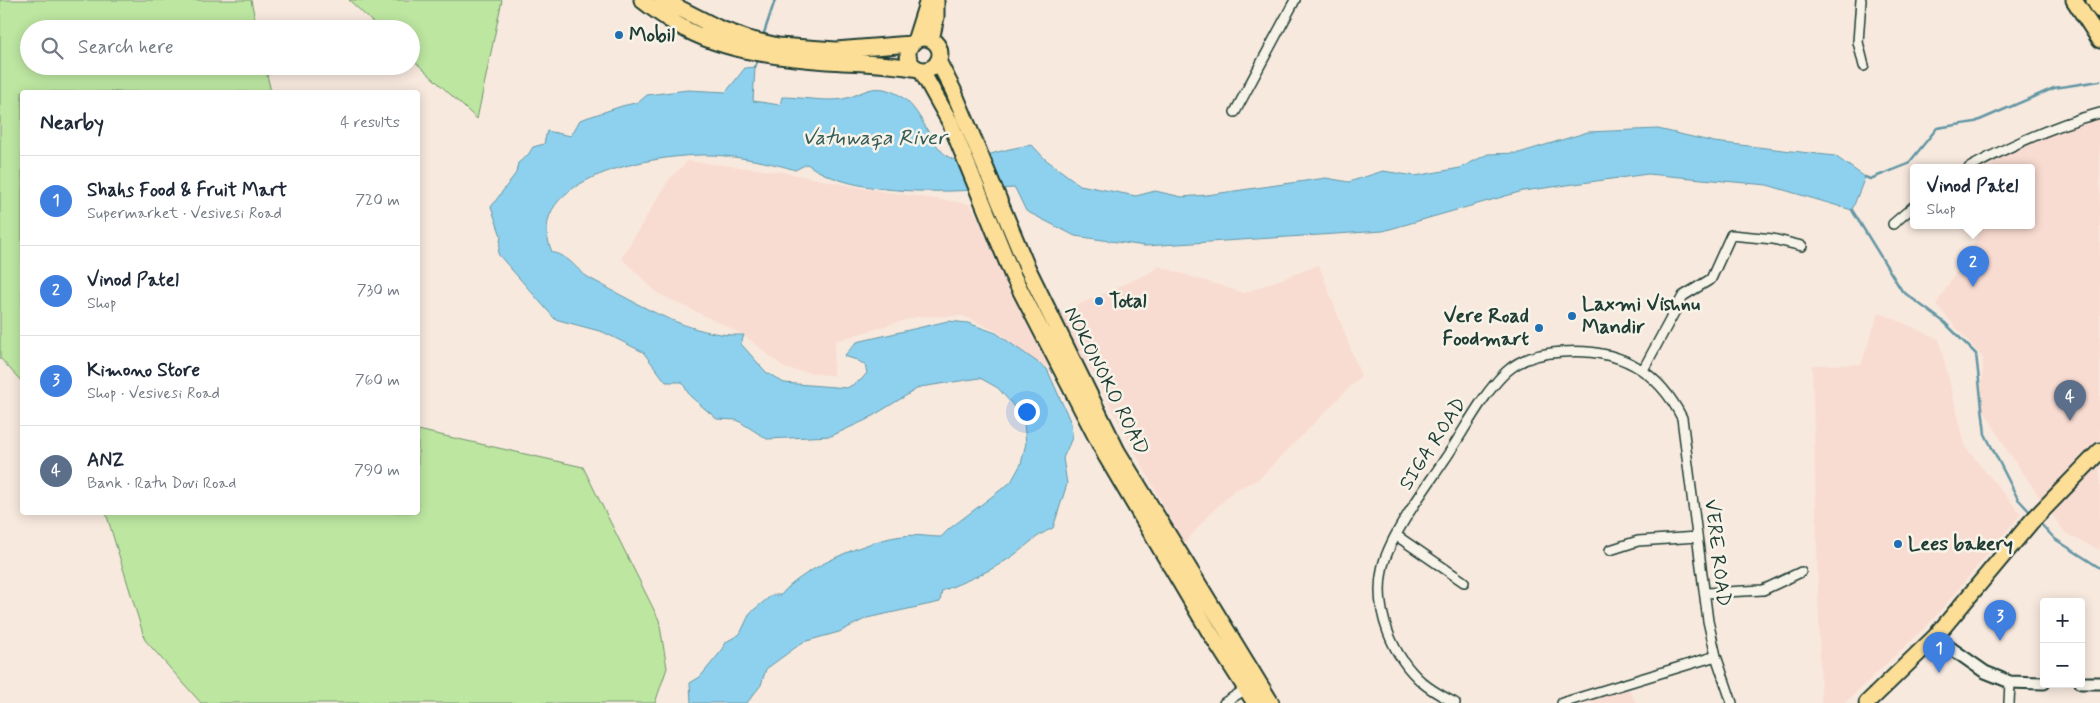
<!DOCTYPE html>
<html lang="en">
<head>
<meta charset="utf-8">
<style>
	body { margin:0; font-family:Mynerve,sans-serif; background:#f6f6f7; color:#1f2937 }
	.controls { position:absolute; right:15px; bottom:15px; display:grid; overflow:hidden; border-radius:5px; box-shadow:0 2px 12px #0003 }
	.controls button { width:45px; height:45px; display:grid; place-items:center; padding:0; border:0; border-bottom:1px solid #e0e1e3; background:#fff; color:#1f2937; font:25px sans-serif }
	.you { position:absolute; left:1026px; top:411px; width:18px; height:18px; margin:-12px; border:4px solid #fff; border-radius:50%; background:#1a73e8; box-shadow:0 0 0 8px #1a73e833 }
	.badge { display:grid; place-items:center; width:32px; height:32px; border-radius:50%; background:#0b8043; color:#fff; font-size:16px; font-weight:700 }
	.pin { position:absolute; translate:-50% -41px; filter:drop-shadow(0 1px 2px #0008) }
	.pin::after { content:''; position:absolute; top:26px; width:18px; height:15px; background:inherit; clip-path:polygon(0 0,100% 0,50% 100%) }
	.popup { position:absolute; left:1910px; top:164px; width:125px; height:65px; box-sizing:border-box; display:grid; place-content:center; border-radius:5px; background:#fff; filter:drop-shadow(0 1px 4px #0005); font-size:16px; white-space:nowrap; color:#747a83 }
	.popup b { font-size:19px; color:#1f2937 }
	.popup::after { content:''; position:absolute; left:50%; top:100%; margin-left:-10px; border:10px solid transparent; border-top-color:#fff }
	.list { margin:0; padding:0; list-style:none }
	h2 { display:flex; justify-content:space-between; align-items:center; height:65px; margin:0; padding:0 20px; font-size:21px }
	h2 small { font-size:16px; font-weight:400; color:#747a83 }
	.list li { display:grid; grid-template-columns:32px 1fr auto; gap:15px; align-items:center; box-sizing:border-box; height:90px; padding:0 20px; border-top:1px solid #e0e1e3 }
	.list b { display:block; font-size:19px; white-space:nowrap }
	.list p { margin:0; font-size:16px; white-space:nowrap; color:#747a83 }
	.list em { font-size:16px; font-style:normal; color:#747a83 }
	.icon { flex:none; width:28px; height:28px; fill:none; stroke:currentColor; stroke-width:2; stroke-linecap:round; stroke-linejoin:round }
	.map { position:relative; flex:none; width:2100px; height:703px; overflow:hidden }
	.search { position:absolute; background:#fff; box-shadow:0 2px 12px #0003; left:20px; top:20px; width:400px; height:55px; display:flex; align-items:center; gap:12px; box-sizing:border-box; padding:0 18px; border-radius:28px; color:#747a83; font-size:19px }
	.panel { position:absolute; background:#fff; box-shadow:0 2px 12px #0003; left:20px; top:90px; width:400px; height:425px; border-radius:5px }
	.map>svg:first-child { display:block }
	.built { fill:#f9dcd1 }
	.green { fill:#bde6a1; stroke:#6e926a }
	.water { fill:#8ed1ef; stroke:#6296a4 }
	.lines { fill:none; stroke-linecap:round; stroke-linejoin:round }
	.stream { stroke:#6296a4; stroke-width:2.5 }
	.minor-casing { stroke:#1f3d34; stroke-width:12 }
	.tertiary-casing { stroke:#1f3d34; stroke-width:15 }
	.primary-casing { stroke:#1f3d34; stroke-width:19 }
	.trunk-casing { stroke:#1f3d34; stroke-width:19 }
	.minor { stroke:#f7f3e8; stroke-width:9 }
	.tertiary { stroke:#f7f3e8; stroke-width:11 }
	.primary { stroke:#fcde96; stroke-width:15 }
	.trunk { stroke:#fcde96; stroke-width:15 }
	.poi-dot { fill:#1f6fb2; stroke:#f7f3e8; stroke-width:2 }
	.labels { text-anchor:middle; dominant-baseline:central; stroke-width:5; stroke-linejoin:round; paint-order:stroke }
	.poi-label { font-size:20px; font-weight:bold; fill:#1f3d34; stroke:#f7f3e8; text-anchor:start }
	.street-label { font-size:20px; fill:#1f3d34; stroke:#f7f3e8 }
	.water-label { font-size:21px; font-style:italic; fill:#355b59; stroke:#f7f3e8 }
</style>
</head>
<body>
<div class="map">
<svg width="2100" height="703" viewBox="0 0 2100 703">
	<rect width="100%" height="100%" fill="#f8e9de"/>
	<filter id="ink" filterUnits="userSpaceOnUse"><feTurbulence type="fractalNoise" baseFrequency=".02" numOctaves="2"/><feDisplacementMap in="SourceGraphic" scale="10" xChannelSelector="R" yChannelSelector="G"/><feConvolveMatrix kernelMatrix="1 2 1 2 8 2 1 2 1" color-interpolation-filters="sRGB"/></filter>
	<g filter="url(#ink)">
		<path class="built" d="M2100,108v442l-34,-16 -58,-82 -27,-47 2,-47 -47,-53 48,-79h48v-58h-40l2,-19z
			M688,161l94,11 80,16 108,16 70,118 109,-49 9,-7 86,27 75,-28 42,111 -102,103 -24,11 -26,25 -25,29 -99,-185 -35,9 -13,-5 -41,-32 -33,-15 -47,1 -81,24 -2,35 -47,-7 -42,-34 -87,-42 -36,-35 49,-80z
			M1879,312l60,27 27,109 55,66 -90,108 -86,81h-24l-9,-338 49,-1z
			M1627,686l9,17h-66z"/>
		<path class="green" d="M0,0h251l6,29h-228v37h236l6,26h-249v290l-22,-24z
			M349,0h153l-25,119 -66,-61v-29h-31z
			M418,430l165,37 76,153 8,48 -12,35h-454l-56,-63 -39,-127 312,-1z"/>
		<path class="water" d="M755,67l-2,34 27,4 2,-8c18,0 44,5 61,2 15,-3 25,-13 41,-10 46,10 41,73 82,73 5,0 13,-4 18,-6 16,-5 32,-9 48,-11l13,14 35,26 56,11 19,-5 27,6 25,-2 119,-17 23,4 34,-11 32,5 45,-8 28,-14 31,-1 69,-21 70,-3 56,13 121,14 30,21 -13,33 -85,-25 -119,-11 -125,17 -140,40 -238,15 -70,-10 -49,-25 -11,-23c-60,3 -159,12 -208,-24l-12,6c-20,-7 -65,-15 -86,-15 -50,-1 -190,21 -157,97 23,7 23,19 41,28 45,24 99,58 151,55l-3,9 25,28 18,11 63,5 14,-8 6,-7 -2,-8 -8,-5 -13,-4 13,-14 91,-21 20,2 28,10 51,36 24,54 1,15 -9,20 4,26 -14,44c-21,9 -29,22 -48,33 -20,13 -42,21 -63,30l-2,11 -73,16 -28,14 -36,10 -37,27 -5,16 -14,18h-56l-1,-20 10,-6 23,-28 3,-7 14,-8 10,-21 22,-18h9c20,-26 89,-56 122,-59 12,-2 26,1 38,1l8,-8 62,-47 10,-18 5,-21 -2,-19 -12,-20 -14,-16 -18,-10 -60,9 -54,33 -35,16 -64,3 -30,-19 -20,-1 -27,-23 -8,-14h-16l-23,-30 -40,-20 -48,-13 -57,-65 3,-18 -10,-29 25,-34 2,-10 10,-8 5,-8 11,-3 3,-13 24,5 9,-16 42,-14 17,-4 8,-7 41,-5 38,2 19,-24z"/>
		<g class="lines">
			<path class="stream" d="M764,33l11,-33
				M755,67l2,-5
				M1865,177l5,2 38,-15 29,-36 38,-6 79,-34 46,-7
				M1852,210l50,81 42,31 32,32 9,80 33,65 13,14
				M2038,521l17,18 45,29"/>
			<g class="minor-casing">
				<path id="minor" d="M1861,0l-3,42 6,24
					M1235,112l60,-112
					M1969,168c42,-23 84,-43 131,-55
					M1893,224l21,-18
					M1643,370l40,-74 28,-17 20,-44 42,4 29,7
					M1397,536l67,46
					M1610,550l28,-9 59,-4
					M1706,593l57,-3 38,-18
					M1224,703l25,-16
					M1455,703c-11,-6 -23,-12 -32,-20 -31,-27 -49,-72 -41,-113 6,-32 43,-81 61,-108 21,-30 37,-65 63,-90 15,-14 36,-19 56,-20 55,-4 95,16 120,66l26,203 8,35 16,47
					M1562,703l154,-47
					M2009,703l1,-21"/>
			</g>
			<g class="tertiary-casing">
				<path id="tertiary" d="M1935,637l50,35 25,10 34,1
					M2081,683h19"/>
			</g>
			<g class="primary-casing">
				<path id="primary" d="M642,0c9,7 18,14 28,20 45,30 104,37 157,41 31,2 61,2 91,8
					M663,0l55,28 30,11 30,7 58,4 75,-6
					M908 54a16 16 0 1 1 32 0a16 16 0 1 1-32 0Z
					M931,40l5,-23v-17
					M915,41l13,-41
					M938,61l15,29 73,175 91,186 154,252
					M921,70l29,52 62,152 94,182 103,175 46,72
					M1867,703l68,-66 96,-115 69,-71"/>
			</g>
			<g class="trunk-casing">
				<path id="trunk" d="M2074,0l26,40
					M2094,0l6,10"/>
			</g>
			<use href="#minor" class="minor"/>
			<use href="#tertiary" class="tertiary"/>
			<use href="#primary" class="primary"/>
			<use href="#trunk" class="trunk"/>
		</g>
	</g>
	<g class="poi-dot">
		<circle cx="619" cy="35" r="5"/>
		<circle cx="1099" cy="301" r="5"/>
		<circle cx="1572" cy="316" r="5"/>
		<circle cx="1539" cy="328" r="5"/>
		<circle cx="1898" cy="544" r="5"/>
	</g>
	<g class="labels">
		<g class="poi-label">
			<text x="629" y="35">Mobil</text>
			<text x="1109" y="301">Total</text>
			<text x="1582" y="304">Laxmi Vishnu<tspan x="1582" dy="23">Mandir</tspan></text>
			<text x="1529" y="316" text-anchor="end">Vere Road<tspan x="1529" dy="23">Foodmart</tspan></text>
			<text x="1908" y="544">Lees bakery</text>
		</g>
		<g class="street-label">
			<text transform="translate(1106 381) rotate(63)">NOKONOKO ROAD</text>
			<text transform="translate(1433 444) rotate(-57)">SIGA ROAD</text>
			<text transform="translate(1717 553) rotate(83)">VERE ROAD</text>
		</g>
		<g class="water-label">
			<text x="874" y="138">Vatuwaqa River</text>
		</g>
	</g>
</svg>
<div class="controls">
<button>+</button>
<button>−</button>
</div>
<div class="you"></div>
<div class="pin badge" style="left:1939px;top:673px;background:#3f7fe0">1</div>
<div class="pin badge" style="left:1973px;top:287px;background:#3f7fe0">2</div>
<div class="popup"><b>Vinod Patel</b>Shop</div>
<div class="pin badge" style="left:2000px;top:641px;background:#3f7fe0">3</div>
<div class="pin badge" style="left:2070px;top:421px;background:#5c6f8a">4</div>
<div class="search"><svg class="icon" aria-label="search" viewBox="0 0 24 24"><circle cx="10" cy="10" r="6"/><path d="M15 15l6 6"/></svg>Search here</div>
<section class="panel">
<h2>Nearby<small>4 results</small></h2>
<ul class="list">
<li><span class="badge" style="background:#3f7fe0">1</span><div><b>Shahs Food &amp; Fruit Mart</b><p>Supermarket · Vesivesi Road</p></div><em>720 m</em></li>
<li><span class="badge" style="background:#3f7fe0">2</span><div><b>Vinod Patel</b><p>Shop</p></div><em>730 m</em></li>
<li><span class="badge" style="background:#3f7fe0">3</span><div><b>Kimono Store</b><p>Shop · Vesivesi Road</p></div><em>760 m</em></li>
<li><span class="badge" style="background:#5c6f8a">4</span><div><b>ANZ</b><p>Bank · Ratu Dovi Road</p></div><em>790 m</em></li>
</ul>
</section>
</div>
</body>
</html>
